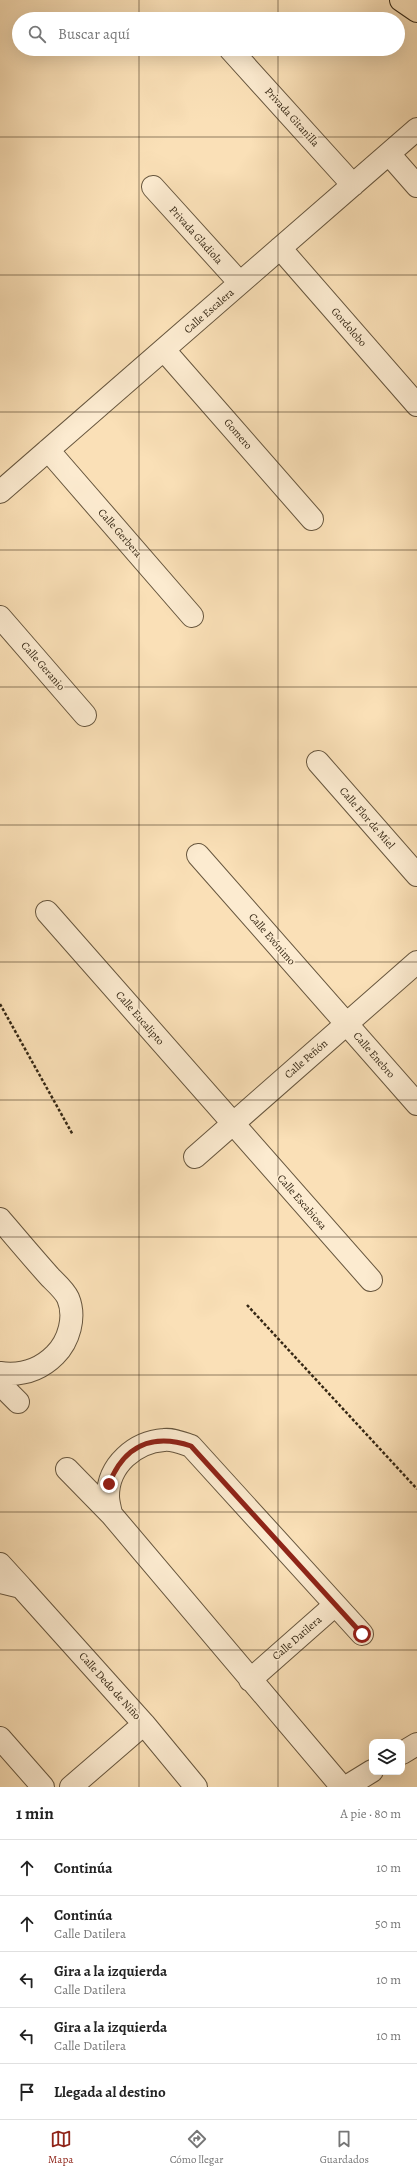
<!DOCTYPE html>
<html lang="es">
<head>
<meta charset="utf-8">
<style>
	body { margin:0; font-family:Alegreya,serif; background:#f6f6f6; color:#222 }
	.controls { position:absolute; right:12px; bottom:12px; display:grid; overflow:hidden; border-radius:8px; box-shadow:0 4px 16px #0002 }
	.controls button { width:36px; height:36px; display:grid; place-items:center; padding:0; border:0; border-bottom:1px solid #e0e0e0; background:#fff; color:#222; font:20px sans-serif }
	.stop { position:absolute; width:12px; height:12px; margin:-9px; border:3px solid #8f2418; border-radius:50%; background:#fff }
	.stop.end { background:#8f2418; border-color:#fff; box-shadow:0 1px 4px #0008 }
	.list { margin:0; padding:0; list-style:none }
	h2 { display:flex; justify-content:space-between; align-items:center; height:52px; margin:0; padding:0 16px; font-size:17px }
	h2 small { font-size:13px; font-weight:400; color:#767676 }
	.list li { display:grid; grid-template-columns:26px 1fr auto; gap:12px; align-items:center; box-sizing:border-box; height:56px; padding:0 16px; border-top:1px solid #e0e0e0 }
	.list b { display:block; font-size:15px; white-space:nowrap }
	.list p { margin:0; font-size:13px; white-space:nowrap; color:#767676 }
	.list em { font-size:13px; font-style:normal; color:#767676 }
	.icon { flex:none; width:22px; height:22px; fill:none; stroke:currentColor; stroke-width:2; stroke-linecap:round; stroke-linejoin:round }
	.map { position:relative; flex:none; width:417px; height:1787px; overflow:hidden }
	.search { position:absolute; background:#fff; box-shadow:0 4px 16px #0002; left:12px; right:12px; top:12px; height:44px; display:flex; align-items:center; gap:10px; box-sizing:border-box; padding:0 14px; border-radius:22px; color:#767676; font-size:15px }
	.sheet { height:332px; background:#fff }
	nav { display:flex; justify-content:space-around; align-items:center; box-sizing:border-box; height:56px; border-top:1px solid #e0e0e0; background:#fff; font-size:11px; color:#767676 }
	nav a { display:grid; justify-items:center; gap:2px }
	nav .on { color:#8f2418 }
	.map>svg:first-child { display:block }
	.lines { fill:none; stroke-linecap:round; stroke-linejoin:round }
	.minor-casing { stroke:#67563e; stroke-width:24 }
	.major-casing { stroke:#362815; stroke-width:24 }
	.path { stroke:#362815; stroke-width:2.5; stroke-dasharray:3 2; stroke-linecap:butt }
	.minor { stroke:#fcebd0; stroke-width:22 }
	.major { stroke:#fae0b7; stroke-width:22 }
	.route { stroke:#8f2418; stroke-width:5 }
	.grid { fill:none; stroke:#362815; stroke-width:1; stroke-opacity:0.55 }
	.labels { text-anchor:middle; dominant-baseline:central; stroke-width:3; stroke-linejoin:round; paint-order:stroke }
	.street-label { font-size:11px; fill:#362815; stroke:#fcebd0 }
</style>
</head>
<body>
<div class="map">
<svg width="417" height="1787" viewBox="0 0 417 1787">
	<rect width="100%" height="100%" fill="#fae0b7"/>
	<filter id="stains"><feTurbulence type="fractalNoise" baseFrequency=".005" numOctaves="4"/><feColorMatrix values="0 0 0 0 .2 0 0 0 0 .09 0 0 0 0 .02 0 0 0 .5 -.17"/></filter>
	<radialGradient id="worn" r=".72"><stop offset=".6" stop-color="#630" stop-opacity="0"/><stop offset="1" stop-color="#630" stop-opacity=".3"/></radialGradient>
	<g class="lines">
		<g class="minor-casing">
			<path id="minor" d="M230,49l123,136
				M389,154l28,32
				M153,187l87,96
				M280,248l137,157
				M164,350l148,169
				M48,450l144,166
				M0,492l417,-363
				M0,617l85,98
				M318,762l99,113
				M198,855l219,249
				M47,912l324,368
				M195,1157l222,-195
				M0,1219c17,20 33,39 50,58 6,6 15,14 18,21 8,19 1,43 -13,57 -15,15 -33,21 -55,18
				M0,1384l18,18
				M67,1469l44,45
				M0,1564l21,23
				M0,1582l21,5 123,137 52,63
				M250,1680l85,-75
				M0,1738l43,49
				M402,1753l15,-9
				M71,1787l73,-63
				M342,1787l-231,-273c-1,-6 -3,-12 -3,-18 0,-31 27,-54 56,-56 9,-1 18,3 27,6l171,188
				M346,1787l26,-16"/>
		</g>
		<g class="major-casing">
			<path id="major" d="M401,0l16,11"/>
		</g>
		<path class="path" d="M0,1004l73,131
			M247,1305l170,184"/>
		<use href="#minor" class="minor"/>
		<use href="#major" class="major"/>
	</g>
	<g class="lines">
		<path class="route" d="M109,1484c15,-38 43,-51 82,-38l171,188"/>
	</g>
	<path class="grid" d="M139,0v19M278,0v19M139,49v1738M278,49v1738M0,137h417M0,275h417M0,412h417M0,550h417M0,687h417M0,825h417M0,962h417M0,1100h417M0,1237h417M0,1375h417M0,1512h417M0,1650h417"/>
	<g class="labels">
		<g class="street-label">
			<text transform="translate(292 117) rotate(48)">Privada Gitanilla</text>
			<text transform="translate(196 235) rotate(48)">Privada Gladiola</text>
			<text transform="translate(209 311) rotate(-41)">Calle Escalera</text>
			<text transform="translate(349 327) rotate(49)">Gordolobo</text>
			<text transform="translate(238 434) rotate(49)">Gomero</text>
			<text transform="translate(120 533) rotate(49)">Calle Gerbera</text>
			<text transform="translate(43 666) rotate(49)">Calle Geranio</text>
			<text transform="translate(367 818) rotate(49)">Calle Flor de Miel</text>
			<text transform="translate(272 939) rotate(49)">Calle Evónimo</text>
			<text transform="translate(140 1018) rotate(49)">Calle Eucalipto</text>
			<text transform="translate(374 1055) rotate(49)">Calle Enebro</text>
			<text transform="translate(306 1059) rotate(-41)">Calle Peñón</text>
			<text transform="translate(302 1202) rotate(49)">Calle Escabiosa</text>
			<text transform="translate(297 1638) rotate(-41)">Calle Datilera</text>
			<text transform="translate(110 1686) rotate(48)">Calle Dedo de Niño</text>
		</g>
	</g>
	<rect width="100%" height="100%" filter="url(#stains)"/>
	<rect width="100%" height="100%" fill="url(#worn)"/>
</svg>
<div class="controls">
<button><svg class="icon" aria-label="layers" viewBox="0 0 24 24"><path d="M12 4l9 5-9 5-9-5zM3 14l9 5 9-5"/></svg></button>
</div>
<div class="stop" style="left:362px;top:1634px"></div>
<div class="stop end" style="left:109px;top:1484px"></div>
<div class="search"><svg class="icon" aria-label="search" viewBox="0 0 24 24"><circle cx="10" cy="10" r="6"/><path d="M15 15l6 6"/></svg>Buscar aquí</div>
</div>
<section class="sheet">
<h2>1 min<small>A pie · 80 m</small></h2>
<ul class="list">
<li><svg class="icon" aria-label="ahead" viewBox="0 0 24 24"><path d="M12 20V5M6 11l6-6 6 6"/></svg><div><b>Continúa</b></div><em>10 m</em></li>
<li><svg class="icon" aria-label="ahead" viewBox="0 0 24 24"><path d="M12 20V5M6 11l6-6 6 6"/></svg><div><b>Continúa</b><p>Calle Datilera</p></div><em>50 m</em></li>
<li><svg class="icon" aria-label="left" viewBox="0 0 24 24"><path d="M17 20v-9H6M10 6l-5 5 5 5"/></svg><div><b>Gira a la izquierda</b><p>Calle Datilera</p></div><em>10 m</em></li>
<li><svg class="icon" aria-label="left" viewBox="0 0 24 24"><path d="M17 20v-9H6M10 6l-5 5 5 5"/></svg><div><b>Gira a la izquierda</b><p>Calle Datilera</p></div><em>10 m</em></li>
<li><svg class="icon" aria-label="arrive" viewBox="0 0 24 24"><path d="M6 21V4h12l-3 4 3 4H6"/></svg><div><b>Llegada al destino</b></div></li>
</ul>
</section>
<nav>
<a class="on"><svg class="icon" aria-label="map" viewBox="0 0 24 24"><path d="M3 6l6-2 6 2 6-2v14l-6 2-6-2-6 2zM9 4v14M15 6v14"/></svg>Mapa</a>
<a><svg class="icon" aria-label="directions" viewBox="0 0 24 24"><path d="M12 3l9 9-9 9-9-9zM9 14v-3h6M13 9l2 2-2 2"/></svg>Cómo llegar</a>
<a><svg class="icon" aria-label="saved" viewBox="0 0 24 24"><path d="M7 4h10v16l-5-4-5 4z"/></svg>Guardados</a>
</nav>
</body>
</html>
